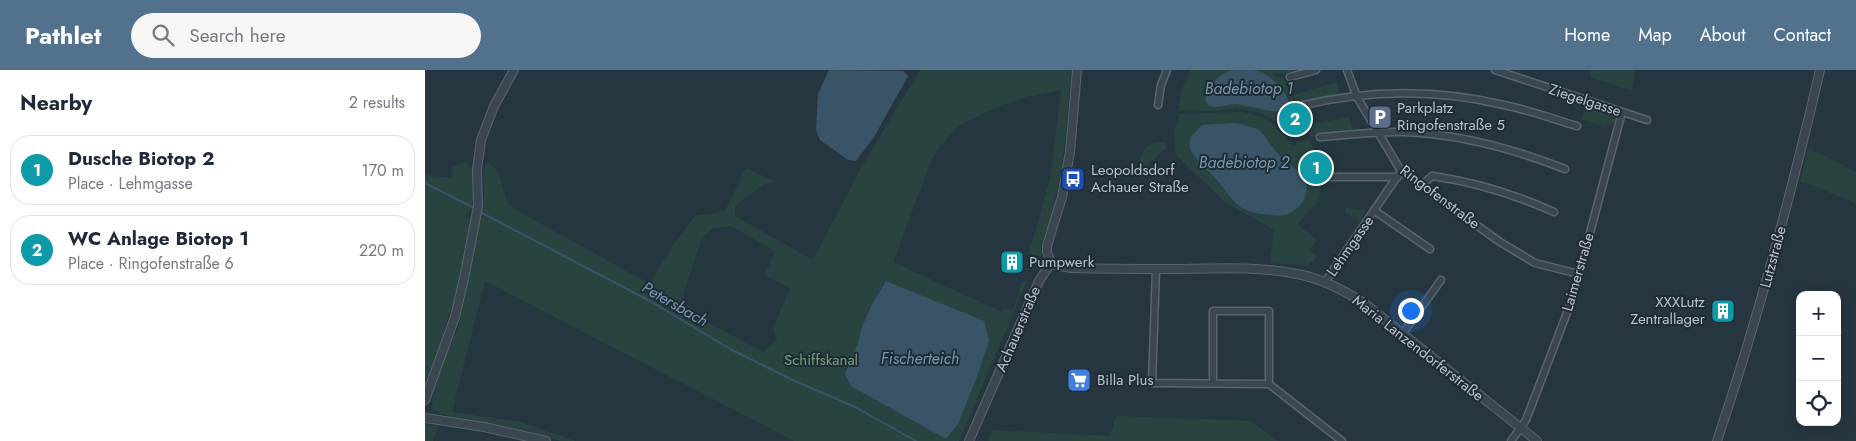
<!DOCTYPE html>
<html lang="en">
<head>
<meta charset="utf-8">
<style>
	body { margin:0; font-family:Jost,sans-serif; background:#f6f6f7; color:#1f2937 }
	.controls { position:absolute; right:15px; bottom:15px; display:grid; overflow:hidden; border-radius:10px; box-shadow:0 2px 12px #0003 }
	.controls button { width:45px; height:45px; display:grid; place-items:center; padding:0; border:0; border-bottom:1px solid #e0e1e3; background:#fff; color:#1f2937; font:25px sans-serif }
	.you { position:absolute; left:985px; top:240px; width:18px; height:18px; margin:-12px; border:4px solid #fff; border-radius:50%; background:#1a73e8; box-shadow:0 0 0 8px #1a73e833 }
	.badge { display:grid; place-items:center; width:32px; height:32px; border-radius:50%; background:#51718d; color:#fff; font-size:16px; font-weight:700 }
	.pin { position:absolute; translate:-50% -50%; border:2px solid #fff; box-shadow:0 1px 5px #0006 }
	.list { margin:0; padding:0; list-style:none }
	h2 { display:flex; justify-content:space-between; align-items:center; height:65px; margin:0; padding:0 20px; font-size:21px }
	h2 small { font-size:16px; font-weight:400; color:#747a83 }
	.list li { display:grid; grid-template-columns:32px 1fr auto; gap:15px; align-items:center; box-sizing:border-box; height:70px; margin:0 10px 10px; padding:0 10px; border:1px solid #e0e1e3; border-radius:20px }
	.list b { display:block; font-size:19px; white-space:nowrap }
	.list p { margin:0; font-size:16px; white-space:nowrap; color:#747a83 }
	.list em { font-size:16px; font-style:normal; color:#747a83 }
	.icon { flex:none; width:28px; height:28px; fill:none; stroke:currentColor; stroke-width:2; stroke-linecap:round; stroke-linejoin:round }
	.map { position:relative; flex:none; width:1431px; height:371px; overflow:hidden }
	header { display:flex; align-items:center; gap:30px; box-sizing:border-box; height:70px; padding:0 25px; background:#51718d; color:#fff }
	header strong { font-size:24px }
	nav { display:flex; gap:28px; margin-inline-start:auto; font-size:18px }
	.search { width:350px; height:45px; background:#f6f6f7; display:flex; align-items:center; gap:12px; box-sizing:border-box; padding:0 18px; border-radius:28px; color:#747a83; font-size:19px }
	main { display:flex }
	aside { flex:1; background:#fff }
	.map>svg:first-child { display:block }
	.green { fill:#294341; fill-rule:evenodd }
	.water { fill:#3a5467 }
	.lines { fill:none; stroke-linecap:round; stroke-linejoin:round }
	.stream { stroke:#3a5467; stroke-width:2 }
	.minor-casing { stroke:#58656e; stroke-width:9 }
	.tertiary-casing { stroke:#58656e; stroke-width:10 }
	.minor { stroke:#3a4750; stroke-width:6 }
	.tertiary { stroke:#3a4750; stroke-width:8 }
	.labels { text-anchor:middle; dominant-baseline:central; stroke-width:4; stroke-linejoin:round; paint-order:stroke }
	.street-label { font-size:15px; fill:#b7c2cb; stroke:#1f2c35 }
	.poi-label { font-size:15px; fill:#b7c2cb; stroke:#1f2c35; text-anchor:start }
	.park-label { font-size:15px; fill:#75a078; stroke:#1f2c35 }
	.water-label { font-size:16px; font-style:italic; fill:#7797ad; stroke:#1f2c35 }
</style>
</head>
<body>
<header>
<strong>Pathlet</strong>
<div class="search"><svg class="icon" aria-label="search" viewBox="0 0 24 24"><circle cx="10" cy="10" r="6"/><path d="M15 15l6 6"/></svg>Search here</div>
<nav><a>Home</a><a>Map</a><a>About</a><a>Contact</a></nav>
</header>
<main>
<aside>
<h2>Nearby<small>2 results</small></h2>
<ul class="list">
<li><span class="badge" style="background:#0f9aa8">1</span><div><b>Dusche Biotop 2</b><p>Place · Lehmgasse</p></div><em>170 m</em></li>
<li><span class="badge" style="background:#0f9aa8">2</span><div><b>WC Anlage Biotop 1</b><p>Place · Ringofenstraße 6</p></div><em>220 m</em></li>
</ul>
</aside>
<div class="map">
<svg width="1431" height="371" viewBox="0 0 1431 371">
	<rect width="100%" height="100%" fill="#263640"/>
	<path class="green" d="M495,0h151l-5,61 -4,33 -10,52 -11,30 1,12 -13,-5 21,-73 11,-90 -34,7 -32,11 -37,18 -18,21 -9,14 -38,101 109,50 2,-4 9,3 9,-30h5l-68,160h-165l-309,-160 -33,131 69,10 55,19h-15l-40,-11 -73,-14 -9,-3 -6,-4c-5,-19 14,-53 21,-72l4,-7 26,-134v-25l2,-9c21,9 12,31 25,45l139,77 22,-38 23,-30 30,-5 21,-43 30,14 -11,2 -30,22v10l78,44 49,-94zM306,156l44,25 -10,24 25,13 -17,41 4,11 -13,12 -85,-45 23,-69 11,-10zM460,211l-40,93 13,-31 3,-14 12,-27z
		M766,0h107l-16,4 -9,-1 4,5 6,-1 24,54 -1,5 -11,3 -16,-16 -17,-10 -25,-5 -24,3 -35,-1 4,-21z
		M1166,0h44l-3,21 -41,-14z
		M911,12l4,13 -44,10 -3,-10z
		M1162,35l29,10 -3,11 -6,-2v3l-25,-7z
		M816,42c24,3 38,14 51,34h2l3,-4 13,-2 8,19 -1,2h3l3,9 -4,31 -22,23 20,16 -7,10 7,6 -4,6h-3l-1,4 -39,-3 4,-33 -49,-28 -49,-47 -2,-23 5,-18z
		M924,47l4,13 -43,7 -3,-12z
		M730,72h10l1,6 -20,18 -7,-4 5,-13z
		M1384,78l47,24v33l-7,-5 -49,-19z
		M41,92l7,8 1,34 -10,13 8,3c-11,56 -25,112 -47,165v-210l26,3 2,-12z
		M921,138l20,3 -6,10 -15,-8z
		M691,346l135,5 27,20h-290l4,-11 118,6z
		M0,354l13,2 -5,15h-8z"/>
	<path class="water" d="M404,0l74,1 5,5 -34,61 -18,24 -8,-1 -28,-20 -4,-10 2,-36z
		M806,0c7,0 14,0 21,0 16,2 33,18 37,33l-4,8c-6,3 -38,-5 -48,-7 -9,-1 -17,5 -28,2l-4,-6c2,-15 12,-24 26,-30z
		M807,53c34,5 26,7 46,31 8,9 19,15 27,23 6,17 -4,34 -21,38 -7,2 -32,-2 -38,-5 -13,-6 -20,-19 -29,-30 -8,-10 -23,-19 -27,-32 -1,-4 0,-7 1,-11l11,-12z
		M461,211l98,40 5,20 -13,38 -18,45 -12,15 -95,-53 -6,-12 13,-31 3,-14 12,-27z"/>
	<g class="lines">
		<path class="stream" d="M0,113l51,26
			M55,142l170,89 82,49 63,31 60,26 61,34"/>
		<g class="minor-casing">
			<path id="minor" d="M922,0l10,27 44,74 99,71 35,21 44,11
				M1070,0l152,50
				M865,7l26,-7
				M733,35l3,-20 6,-15
				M874,36c67,-16 138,-17 205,-1 25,5 49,14 73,21
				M895,67c28,-2 56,-6 84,-5 55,2 110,17 161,37
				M903,107h70
				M997,115l10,-9c43,6 82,18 122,36
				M950,141l55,38
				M731,199l-4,114 117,1 73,57
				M900,212l76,-111
				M978,263l38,-53
				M788,314v-73h56v73
				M1086,371l15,-21 47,-123 49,-185"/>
		</g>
		<g class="tertiary-casing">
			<path id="tertiary" d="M626,193l4,2 16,3c36,1 72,1 108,1 41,-1 83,-3 123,6 23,5 43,16 62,28l173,138
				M626,193l-4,-11v-6l15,-49 8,-45 7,-82
				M0,330l30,-83 10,-43 13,-68 -1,-37 4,-29 13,-34 20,-36
				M0,348l59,9 62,14
				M544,371l70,-160 12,-18
				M1292,371c41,-122 74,-246 103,-371"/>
		</g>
		<use href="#minor" class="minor"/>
		<use href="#tertiary" class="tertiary"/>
	</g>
	<defs>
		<g id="parking-square" transform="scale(1.25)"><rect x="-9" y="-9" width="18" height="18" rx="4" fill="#5c6f8a" stroke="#1f2c35"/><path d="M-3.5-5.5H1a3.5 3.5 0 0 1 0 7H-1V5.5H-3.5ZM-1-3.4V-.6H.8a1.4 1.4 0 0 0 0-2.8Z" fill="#fff"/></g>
		<g id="bus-square" transform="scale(1.25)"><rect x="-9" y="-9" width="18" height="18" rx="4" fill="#1a4fb4" stroke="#1f2c35"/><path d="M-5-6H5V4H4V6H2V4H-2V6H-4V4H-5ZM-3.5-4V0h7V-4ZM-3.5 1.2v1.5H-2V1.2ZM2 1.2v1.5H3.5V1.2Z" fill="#fff"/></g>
		<g id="building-square" transform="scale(1.25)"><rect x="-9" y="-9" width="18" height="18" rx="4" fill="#0f9aa8" stroke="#1f2c35"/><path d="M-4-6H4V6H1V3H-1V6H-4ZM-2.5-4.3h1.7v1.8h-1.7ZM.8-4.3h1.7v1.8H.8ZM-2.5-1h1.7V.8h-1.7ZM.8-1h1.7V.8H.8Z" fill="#fff"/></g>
		<g id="supermarket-square" transform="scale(1.25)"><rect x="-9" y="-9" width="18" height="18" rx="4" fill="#3f7fe0" stroke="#1f2c35"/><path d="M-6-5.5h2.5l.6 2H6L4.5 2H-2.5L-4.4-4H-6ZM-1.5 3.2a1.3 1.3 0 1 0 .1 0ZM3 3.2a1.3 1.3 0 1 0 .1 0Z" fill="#fff"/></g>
	</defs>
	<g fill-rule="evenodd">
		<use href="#parking-square" x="955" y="47"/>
		<use href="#bus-square" x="648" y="109"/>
		<use href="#building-square" x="587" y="192"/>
		<use href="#building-square" x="1298" y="241"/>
		<use href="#supermarket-square" x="654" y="310"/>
	</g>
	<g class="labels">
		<g class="street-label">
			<text transform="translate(1160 30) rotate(18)">Ziegelgasse</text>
			<text transform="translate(1015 127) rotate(37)">Ringofenstraße</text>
			<text transform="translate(925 176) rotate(-55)">Lehmgasse</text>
			<text transform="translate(1348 187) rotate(-75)">Lutzstraße</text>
			<text transform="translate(1153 202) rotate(-74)">Laimerstraße</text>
			<text transform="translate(593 259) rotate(-67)">Achauerstraße</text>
			<text transform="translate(993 278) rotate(38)">Maria Lanzendorferstraße</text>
		</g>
		<g class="poi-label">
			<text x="972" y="38">Parkplatz<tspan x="972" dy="17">Ringofenstraße 5</tspan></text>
			<text x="666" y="100">Leopoldsdorf<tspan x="666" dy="17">Achauer Straße</tspan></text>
			<text x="604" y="192">Pumpwerk</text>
			<text x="1280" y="232" text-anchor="end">XXXLutz<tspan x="1280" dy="17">Zentrallager</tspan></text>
			<text x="672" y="310">Billa Plus</text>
		</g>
		<g class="park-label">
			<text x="396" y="290">Schiffskanal</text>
		</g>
		<g class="water-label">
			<text x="824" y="18">Badebiotop 1</text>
			<text x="819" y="92">Badebiotop 2</text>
			<text transform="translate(250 234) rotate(30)">Petersbach</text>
			<text x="495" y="288">Fischerteich</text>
		</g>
	</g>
</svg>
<div class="controls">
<button>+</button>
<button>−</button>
<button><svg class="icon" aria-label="locate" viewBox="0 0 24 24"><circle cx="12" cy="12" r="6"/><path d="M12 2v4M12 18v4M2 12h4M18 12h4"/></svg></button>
</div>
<div class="you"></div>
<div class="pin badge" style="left:891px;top:98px;background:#0f9aa8">1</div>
<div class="pin badge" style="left:870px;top:49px;background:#0f9aa8">2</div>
</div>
</main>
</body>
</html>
